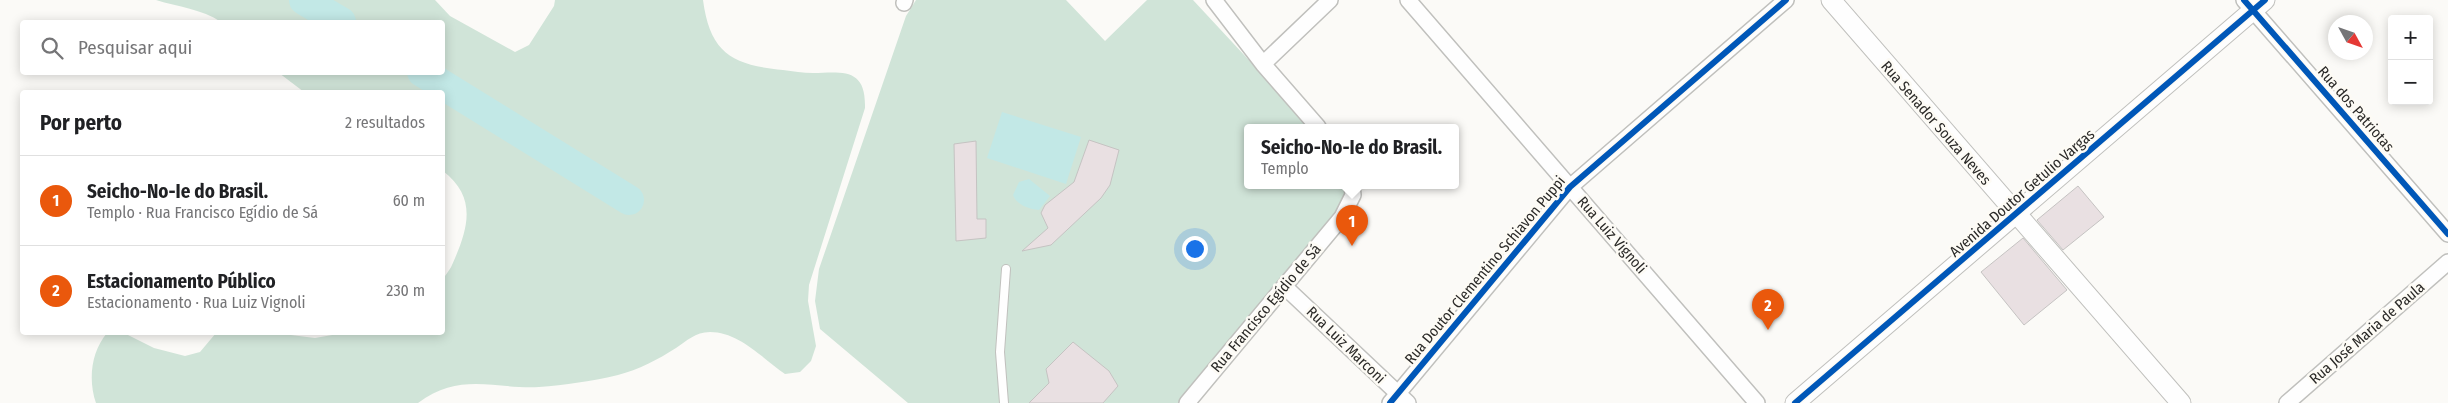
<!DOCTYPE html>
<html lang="pt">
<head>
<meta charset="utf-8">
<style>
	body { margin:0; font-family:"Fira Sans Condensed",sans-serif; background:#f2f2f2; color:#202124 }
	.controls { position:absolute; right:15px; top:15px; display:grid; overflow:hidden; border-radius:5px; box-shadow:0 2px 12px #0003 }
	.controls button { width:45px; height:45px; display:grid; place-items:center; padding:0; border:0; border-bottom:1px solid #e0e0e0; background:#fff; color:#202124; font:25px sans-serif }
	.compass { position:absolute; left:2328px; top:15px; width:45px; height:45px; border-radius:50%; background:#fff; box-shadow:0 2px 12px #0003; rotate:130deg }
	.you { position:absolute; left:1194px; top:248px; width:18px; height:18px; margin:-12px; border:4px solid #fff; border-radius:50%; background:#1a73e8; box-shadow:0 0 0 8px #1a73e833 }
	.badge { display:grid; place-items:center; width:32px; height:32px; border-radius:50%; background:#ea580c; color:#fff; font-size:16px; font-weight:700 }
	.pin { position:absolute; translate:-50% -41px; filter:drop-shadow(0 1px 2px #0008) }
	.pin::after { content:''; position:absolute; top:26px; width:18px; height:15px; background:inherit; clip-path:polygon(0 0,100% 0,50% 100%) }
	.popup { position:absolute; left:1244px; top:124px; width:215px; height:65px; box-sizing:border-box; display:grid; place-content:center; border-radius:5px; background:#fff; filter:drop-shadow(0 1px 4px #0005); font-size:16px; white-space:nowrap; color:#757577 }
	.popup b { font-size:19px; color:#202124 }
	.popup::after { content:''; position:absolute; left:50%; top:100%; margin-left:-10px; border:10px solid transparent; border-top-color:#fff }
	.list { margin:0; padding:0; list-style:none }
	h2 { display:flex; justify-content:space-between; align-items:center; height:65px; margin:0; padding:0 20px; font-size:21px }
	h2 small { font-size:16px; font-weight:400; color:#757577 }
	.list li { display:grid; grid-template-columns:32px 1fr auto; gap:15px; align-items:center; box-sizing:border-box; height:90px; padding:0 20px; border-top:1px solid #e0e0e0 }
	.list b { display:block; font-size:19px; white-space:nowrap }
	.list p { margin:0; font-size:16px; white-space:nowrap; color:#757577 }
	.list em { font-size:16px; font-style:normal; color:#757577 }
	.icon { flex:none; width:28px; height:28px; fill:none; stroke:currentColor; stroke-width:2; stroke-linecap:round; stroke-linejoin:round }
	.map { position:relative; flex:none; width:2448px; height:403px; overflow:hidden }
	.search { position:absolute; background:#fff; box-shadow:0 2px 12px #0003; left:20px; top:20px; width:425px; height:55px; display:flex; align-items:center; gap:12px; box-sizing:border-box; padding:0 18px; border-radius:5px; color:#757577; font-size:19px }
	.panel { position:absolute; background:#fff; box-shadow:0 2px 12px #0003; left:20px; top:90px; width:425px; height:245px; border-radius:5px }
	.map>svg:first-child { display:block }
	.green { fill:#d0e4d8 }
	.water { fill:#c2e8e6 }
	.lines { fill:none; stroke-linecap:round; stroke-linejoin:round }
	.river { stroke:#c2e8e6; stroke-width:30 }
	.building { fill:#e9e0e2; stroke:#c5c3c2 }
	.service-casing { stroke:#c0c0bd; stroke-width:10 }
	.minor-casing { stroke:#c0c0bd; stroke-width:18 }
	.tertiary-casing { stroke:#c0c0bd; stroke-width:21 }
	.service { stroke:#fefefe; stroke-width:8 }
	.minor { stroke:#fefefe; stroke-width:15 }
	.tertiary { stroke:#fefefe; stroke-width:19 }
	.cycleway-casing { stroke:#fdfbf5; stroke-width:9 }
	.cycleway { stroke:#0057b8; stroke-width:6 }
	.labels { text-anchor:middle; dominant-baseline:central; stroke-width:5; stroke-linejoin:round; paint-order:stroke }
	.street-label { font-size:15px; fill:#2b2a28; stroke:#fdfbf5 }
</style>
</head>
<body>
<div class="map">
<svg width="2448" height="403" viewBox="0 0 2448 403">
	<rect width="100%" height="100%" fill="#fbfaf7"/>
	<path class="green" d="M156,0h279l15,16 65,36 14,-7 25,-39 1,-6h148c7,53 29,65 80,70 10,1 20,3 30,3 31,-1 53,-5 52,35l-56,177 -1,16 8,45 -5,15 -11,11 -15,2c-23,-16 -46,-42 -75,-42 -15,0 -23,9 -34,16 -17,11 -38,22 -58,27 -25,6 -54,10 -79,12 -47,2 -79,-15 -121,16h-322c-8,-23 -5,-51 11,-70h17l30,15 31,8 15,-4 16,-19h59l40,5 34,-6h93c0,-13 -3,-38 0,-50 2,-6 8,-12 10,-17 16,-36 26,-67 -9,-94l-1,-79h-138l-25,-19 163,-1v-50h-221c-19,-13 -43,-15 -65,-22z
		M916,0h150l39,41 42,-41h46l118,127h-63v58h97l1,10 -11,22 -155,186h-272l-88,-74 -5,-28 4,-32 87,-253z"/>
	<path class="water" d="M1002,112l79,25 -15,47 -79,-26z
		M1029,179l21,17 -11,14c-11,-1 -22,-5 -26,-15l6,-13z"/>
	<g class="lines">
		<path class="river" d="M304,0l37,22
			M422,72l207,128"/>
	</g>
	<path class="building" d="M1089,140l30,10 -9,35 -9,13 -50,47 -29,6 26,-23 -7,-15 4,-8 29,-23z
		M976,141l1,78h9v19l-30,3 -2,-97z
		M2078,186l26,31 -41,33 -26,-30z
		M2023,238l44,52 -43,35 -43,-53z
		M1073,342l36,29 9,15 -15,17h-74l20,-20 -3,-14z"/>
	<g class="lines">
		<g class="service-casing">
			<path id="service" d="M1004,403l-4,-51 6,-83"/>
		</g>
		<g class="minor-casing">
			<path id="minor" d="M1214,0l49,64 55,63
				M1408,0l349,403
				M2244,0l204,234
				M904,3l1,-3
				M1263,64l67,-64
				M1285,287l123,116
				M1187,403l155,-186 11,-22 -1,-10
				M1390,403l180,-216 216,-187
				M2287,403l161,-141"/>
		</g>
		<g class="tertiary-casing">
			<path id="tertiary" d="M1831,0l350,403
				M1795,403l470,-403"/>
		</g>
		<use href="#service" class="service"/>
		<use href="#minor" class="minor"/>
		<use href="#tertiary" class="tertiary"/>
		<g class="cycleway-casing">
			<path id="cycleway" d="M2244,0l204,234
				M1390,403l180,-216 216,-187
				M1795,403l470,-403"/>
		</g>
		<use href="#cycleway" class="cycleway"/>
	</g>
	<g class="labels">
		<g class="street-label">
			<text transform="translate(2356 109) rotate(49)">Rua dos Patriotas</text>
			<text transform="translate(1936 123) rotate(49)">Rua Senador Souza Neves</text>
			<text transform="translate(2022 193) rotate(-41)">Avenida Doutor Getulio Vargas</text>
			<text transform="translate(1612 235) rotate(49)">Rua Luiz Vignoli</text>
			<text transform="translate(1485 270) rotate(-50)">Rua Doutor Clementino Schiavon Puppi</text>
			<text transform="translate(1266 308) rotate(-50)">Rua Francisco Egídio de Sá</text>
			<text transform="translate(2367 333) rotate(-41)">Rua José Maria de Paula</text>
			<text transform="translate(1346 345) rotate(44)">Rua Luiz Marconi</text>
		</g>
	</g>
</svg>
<div class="controls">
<button>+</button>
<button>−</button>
</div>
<svg class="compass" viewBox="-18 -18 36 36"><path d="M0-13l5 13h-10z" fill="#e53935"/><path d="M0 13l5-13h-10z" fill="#757577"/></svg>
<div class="you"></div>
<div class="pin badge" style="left:1352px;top:246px">1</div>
<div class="popup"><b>Seicho-No-Ie do Brasil.</b>Templo</div>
<div class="pin badge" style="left:1768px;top:330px">2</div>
<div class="search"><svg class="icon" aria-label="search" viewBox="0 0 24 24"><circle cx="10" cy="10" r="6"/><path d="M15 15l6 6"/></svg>Pesquisar aqui</div>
<section class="panel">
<h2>Por perto<small>2 resultados</small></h2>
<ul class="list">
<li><span class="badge">1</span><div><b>Seicho-No-Ie do Brasil.</b><p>Templo · Rua Francisco Egídio de Sá</p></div><em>60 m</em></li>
<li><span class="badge">2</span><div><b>Estacionamento Público</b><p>Estacionamento · Rua Luiz Vignoli</p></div><em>230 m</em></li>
</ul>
</section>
</div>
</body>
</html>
